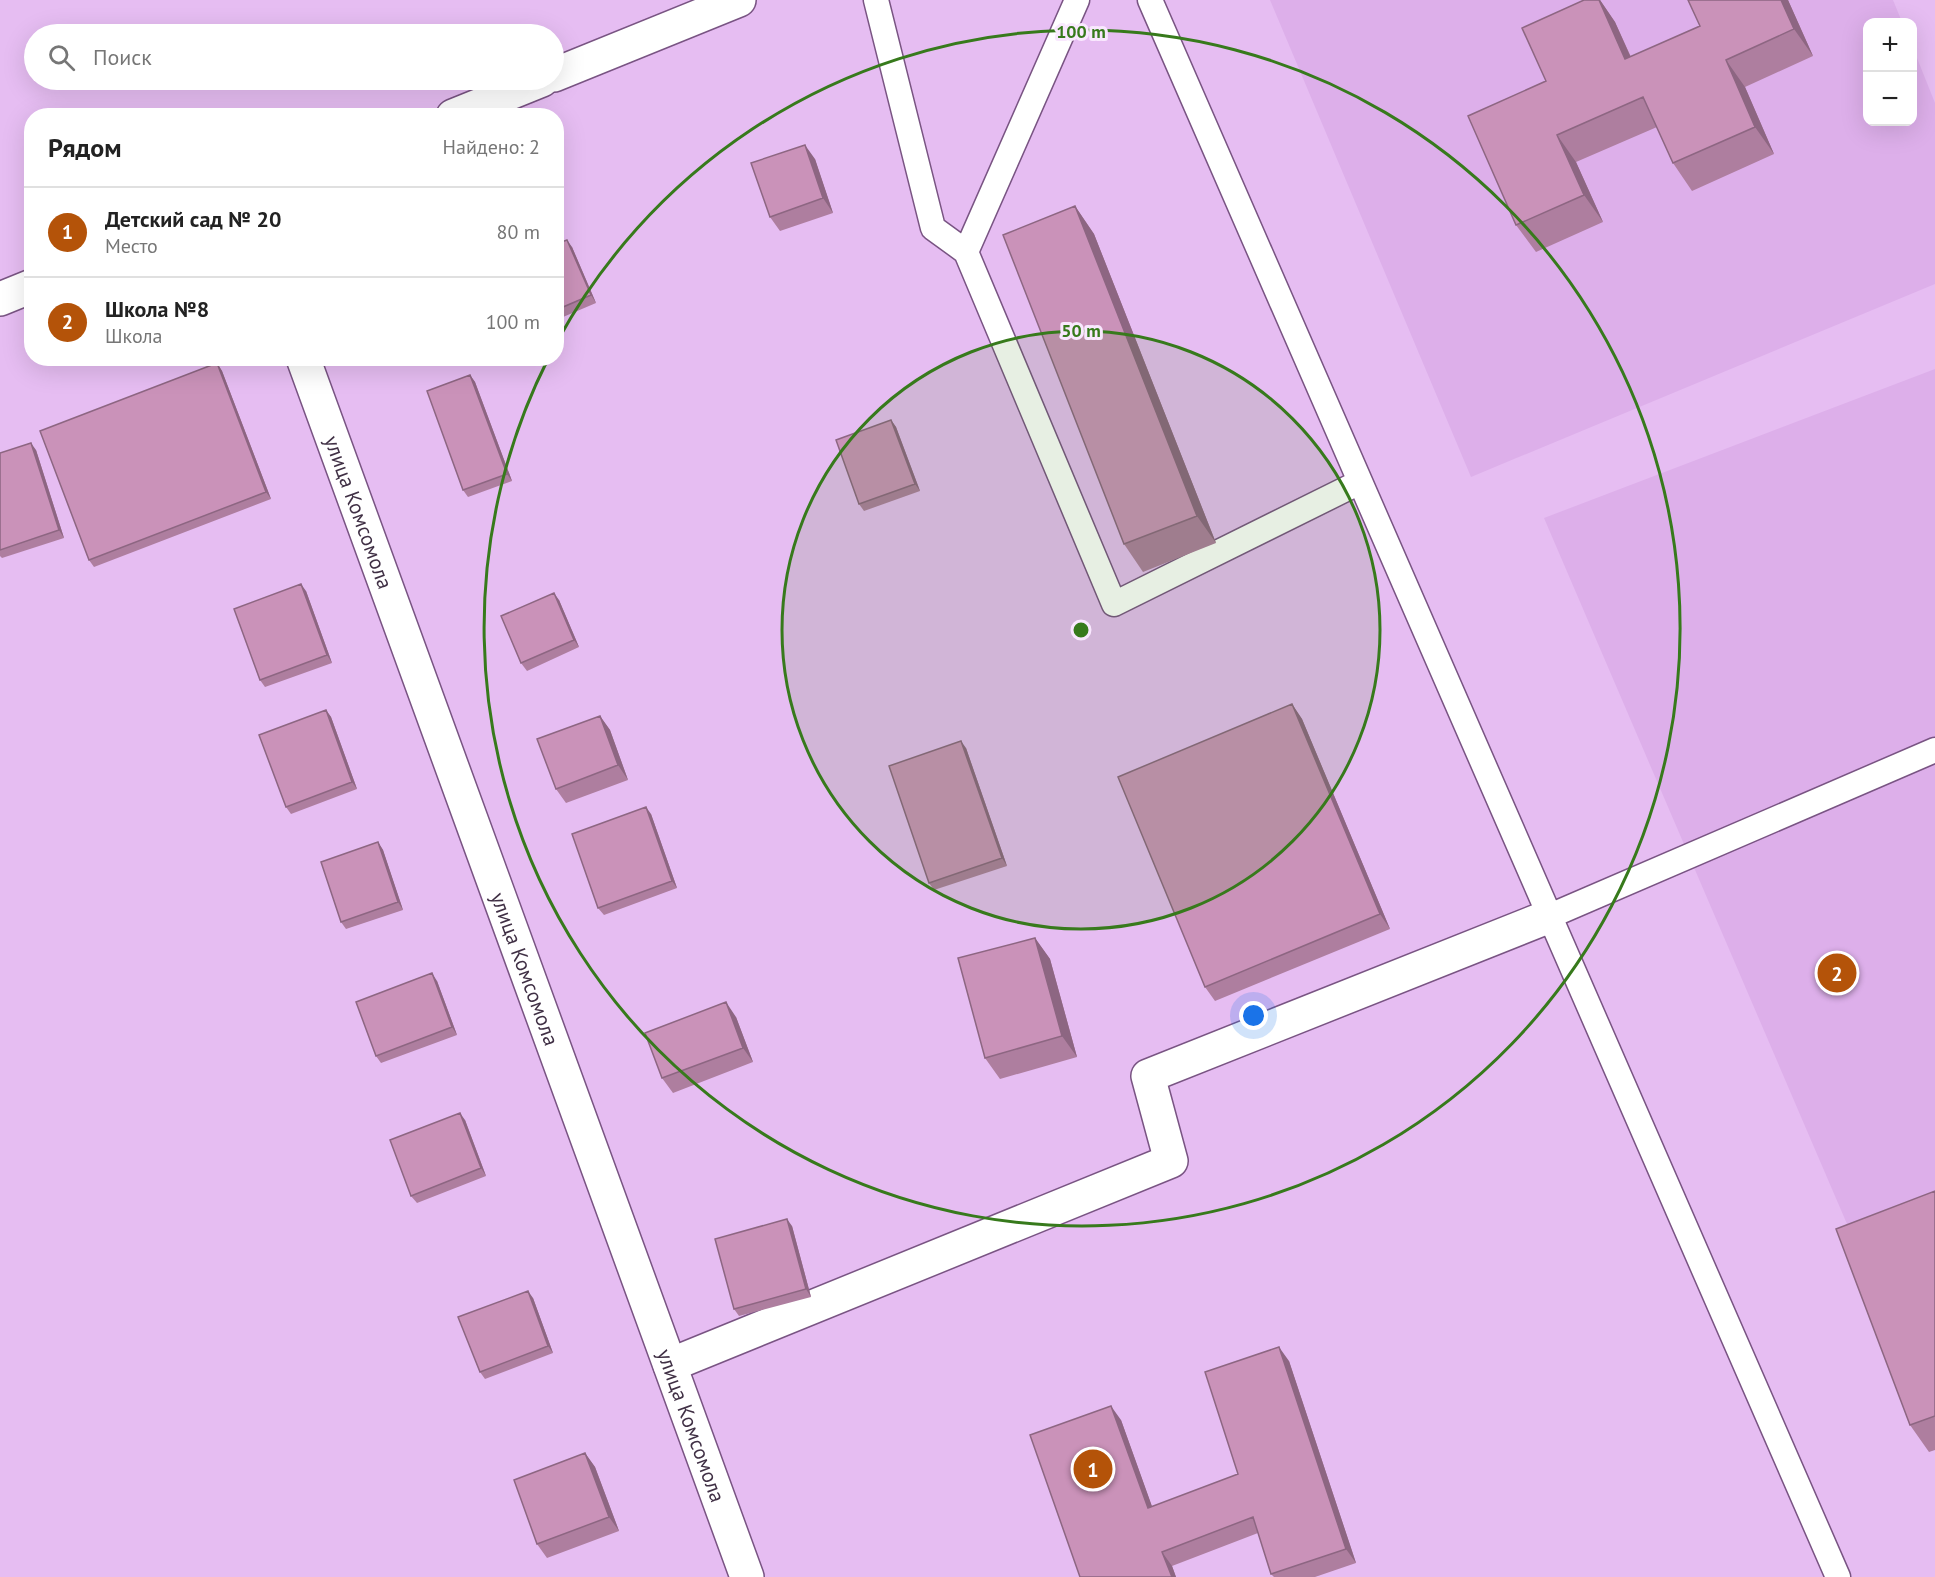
<!DOCTYPE html>
<html lang="ru">
<head>
<meta charset="utf-8">
<style>
	body { margin:0; font-family:"PT Sans",sans-serif; background:#f2f2f2; color:#222 }
	.controls { position:absolute; right:18px; top:18px; display:grid; overflow:hidden; border-radius:12px; box-shadow:0 6px 24px #0002 }
	.controls button { width:54px; height:54px; display:grid; place-items:center; padding:0; border:0; border-bottom:2px solid #e0e0e0; background:#fff; color:#222; font:30px sans-serif }
	.you { position:absolute; left:1254px; top:1016px; width:21px; height:21px; margin:-15px; border:4px solid #fff; border-radius:50%; background:#1a73e8; box-shadow:0 0 0 9px #1a73e833 }
	.badge { display:grid; place-items:center; width:39px; height:39px; border-radius:50%; background:#b45309; color:#fff; font-size:20px; font-weight:700 }
	.pin { position:absolute; translate:-50% -50%; border:3px solid #fff; box-shadow:0 2px 6px #0006 }
	.list { margin:0; padding:0; list-style:none }
	h2 { display:flex; justify-content:space-between; align-items:center; height:78px; margin:0; padding:0 24px; font-size:26px }
	h2 small { font-size:20px; font-weight:400; color:#767676 }
	.list li { display:grid; grid-template-columns:39px 1fr auto; gap:18px; align-items:center; box-sizing:border-box; height:90px; padding:0 24px; border-top:2px solid #e0e0e0 }
	.list b { display:block; font-size:22px; white-space:nowrap }
	.list p { margin:0; font-size:20px; white-space:nowrap; color:#767676 }
	.list em { font-size:20px; font-style:normal; color:#767676 }
	.icon { flex:none; width:33px; height:33px; fill:none; stroke:currentColor; stroke-width:2; stroke-linecap:round; stroke-linejoin:round }
	.map { position:relative; flex:none; width:1935px; height:1577px; overflow:hidden }
	.search { position:absolute; background:#fff; box-shadow:0 6px 24px #0002; left:24px; top:24px; width:540px; height:66px; display:flex; align-items:center; gap:15px; box-sizing:border-box; padding:0 21px; border-radius:33px; color:#767676; font-size:22px }
	.panel { position:absolute; background:#fff; box-shadow:0 6px 24px #0002; left:24px; top:108px; width:540px; height:258px; border-radius:24px }
	.map>svg:first-child { display:block }
	.built { fill:#ddafea }
	.lines { fill:none; stroke-linecap:round; stroke-linejoin:round }
	.service-casing { stroke:#795483; stroke-width:27 }
	.minor-casing { stroke:#795483; stroke-width:36 }
	.service { stroke:#fff; stroke-width:24 }
	.minor { stroke:#fff; stroke-width:33 }
	.wall { fill:#ae7e9f }
	.shaded-wall { fill:#8d6682 }
	.building { fill:#ca92b9; stroke:#8d6682; stroke-width:1.5 }
	.ring { fill:none; stroke:#377a1c; stroke-width:3 }
	.labels { text-anchor:middle; dominant-baseline:central; stroke-width:6; stroke-linejoin:round; paint-order:stroke }
	.street-label { font-size:21px; fill:#403045; stroke:#f9e8fe }
	.centre { fill:#377a1c; stroke:#f9e8fe; stroke-width:3 }
	.ring-label { font-size:18px; text-anchor:middle; font-weight:bold; fill:#377a1c; stroke:#f9e8fe; stroke-width:6; stroke-linejoin:round; paint-order:stroke }
</style>
</head>
<body>
<div class="map">
<svg width="1935" height="1577" viewBox="0 0 1935 1577">
	<rect width="100%" height="100%" fill="#e6bdf2"/>
	<path class="built" d="M1270,0h623l9,22h-34v100h44l1,-74 22,55v181l-464,193z
		M1935,369v1060l-391,-911z"/>
	<g class="lines">
		<g class="service-casing">
			<path id="service" d="M876,0l57,228 33,24 148,352 246,-122
				M1150,0l688,1577
				M966,252l111,-252
				M1550,916l385,-166"/>
		</g>
		<g class="minor-casing">
			<g id="minor">
				<path d="M554,75l185,-75"/>
				<path d="M453,116l89,-36"/>
				<path d="M0,299l32,-13"/>
				<path id="s1" d="M303,358l444,1219"/>
				<path d="M670,1365l501,-204 -23,-85 402,-160"/>
			</g>
		</g>
		<use href="#service" class="service"/>
		<use href="#minor" class="minor"/>
	</g>
	<path class="wall" d="M1584,0h16l15,22 16,35 157,-57 25,56 -68,31 29,67 -82,37 -19,-28 -16,-36 -81,35 27,60 -67,30 -20,-27 30,-144z
		M815,159l18,54 -53,18 -10,-14z
		M1075,206l19,28 122,309 -73,29 -19,-28z
		M556,244l16,3 24,56 -40,17z
		M217,363l5,8 49,128 -177,68 -5,-7z
		M470,375l5,7 37,99 -44,16 -5,-7z
		M891,420l5,7 24,64 -56,20 -5,-7z
		M36,450l28,88 -62,20 -2,-2v-103z
		M306,591l26,72 -67,24 -5,-7z
		M559,600l20,47 -52,24 -6,-8z
		M1292,704l10,15 88,210 -175,72 -10,-14z
		M326,710l5,7 26,72 -66,25 -5,-7z
		M600,716l10,14 18,50 -62,23 -10,-14z
		M966,748l41,118 -73,24 -5,-7z
		M651,814l26,74 -73,27 -6,-7z
		M378,842l5,8 20,60 -57,19 -5,-7z
		M1035,938l15,21 27,98 -77,22 -15,-21z
		M437,981l20,54 -76,28 -5,-7z
		M736,1017l17,45 -80,31 -11,-15z
		M465,1120l21,56 -69,27 -6,-7z
		M1935,1191v259l-6,2 -19,-27z
		M792,1226l19,71 -72,19 -5,-7z
		M533,1298l20,55 -68,26 -5,-7z
		M1289,1361l67,202 -41,14h-41l-3,-3 -13,-41 -86,33 4,11h-96l41,-157 31,87 86,-33z
		M585,1453l10,14 24,64 -72,27 -10,-14z"/>
	<path class="shaded-wall" d="M1599,0h1l15,22 29,65 -19,-28z
		M1781,0h7l25,56 -19,-27z
		M1726,60l19,27 29,67 -19,-27z
		M1557,135l19,27 27,60 -19,-27z
		M805,145l10,14 18,54 -10,-15z
		M1075,206l19,28 122,309 -19,-27z
		M567,240l5,7 24,56 -5,-8z
		M217,363l5,8 49,128 -5,-7z
		M470,375l5,7 37,99 -5,-7z
		M891,420l5,7 24,64 -5,-7z
		M31,443l5,7 28,88 -5,-8z
		M301,584l5,7 26,72 -5,-8z
		M554,593l5,7 20,47 -5,-7z
		M1292,704l10,15 88,210 -10,-15z
		M326,710l5,7 26,72 -5,-7z
		M600,716l10,14 18,50 -10,-15z
		M961,741l5,7 41,118 -5,-8z
		M646,807l5,7 26,74 -5,-7z
		M378,842l5,8 20,60 -5,-8z
		M1035,938l15,21 27,98 -15,-21z
		M432,973l5,8 20,54 -5,-8z
		M726,1002l10,15 17,45 -10,-14z
		M460,1113l5,7 21,56 -5,-8z
		M787,1219l5,7 19,71 -5,-8z
		M528,1291l5,7 20,55 -5,-7z
		M1279,1347l10,14 67,202 -10,-14z
		M1111,1406l10,14 37,103 -10,-15z
		M585,1453l10,14 24,64 -10,-14z
		M1162,1552l10,14 4,11h-4z"/>
	<path class="building" d="M1584,0h15l26,59 75,-33 -12,-26h93l13,29 -68,31 29,67 -82,36 -30,-66 -86,38 27,60 -68,30 -48,-109 78,-35 -24,-53z
		M805,145l18,53 -53,19 -19,-54z
		M1075,206l122,310 -73,28 -121,-309z
		M567,240l24,55 -35,15v-66z
		M217,363l49,129 -177,68 -49,-129z
		M470,375l37,99 -44,16 -36,-99z
		M891,420l24,64 -56,20 -23,-64z
		M31,443l28,87 -59,20v-97z
		M301,584l26,71 -67,25 -26,-71z
		M554,593l20,47 -53,23 -20,-47z
		M1292,704l88,210 -175,73 -87,-210z
		M326,710l26,72 -66,25 -27,-72z
		M600,716l18,49 -62,24 -19,-50z
		M961,741l41,117 -73,25 -40,-117z
		M646,807l26,74 -74,27 -26,-74z
		M378,842l20,60 -57,20 -20,-60z
		M1035,938l27,98 -77,22 -27,-100z
		M432,973l20,54 -76,29 -20,-54z
		M726,1002l17,46 -81,30 -17,-45z
		M460,1113l21,55 -70,28 -21,-56z
		M1935,1191v225l-25,9 -74,-196z
		M787,1219l19,70 -72,20 -19,-70z
		M528,1291l20,55 -68,26 -22,-55z
		M1279,1347l67,202 -75,25 -18,-57 -91,35 10,25h-92l-50,-142 81,-29 37,102 90,-34 -33,-102z
		M585,1453l24,64 -72,27 -23,-64z"/>
	<circle cx="1081" cy="630" r="299" fill="#377a1c" fill-opacity=".12"/>
	<g class="ring">
		<circle cx="1081" cy="630" r="299"/>
		<path d="M558 340A598 598 0 1 1 548 359"/>
	</g>
	<g class="labels">
		<g class="street-label">
			<text stroke="none"><textPath href="#s1" startOffset="164">улица Комсомола</textPath></text>
			<text stroke="none"><textPath href="#s1" startOffset="650">улица Комсомола</textPath></text>
			<text stroke="none"><textPath href="#s1" startOffset="1136">улица Комсомола</textPath></text>
		</g>
	</g>
	<circle cx="1081" cy="630" r="9" class="centre"/>
	<g class="ring-label">
		<text x="1081" y="38">100 m</text>
		<text x="1081" y="337">50 m</text>
	</g>
</svg>
<div class="controls">
<button>+</button>
<button>−</button>
</div>
<div class="you"></div>
<div class="pin badge" style="left:1093px;top:1469px">1</div>
<div class="pin badge" style="left:1837px;top:973px">2</div>
<div class="search"><svg class="icon" aria-label="search" viewBox="0 0 24 24"><circle cx="10" cy="10" r="6"/><path d="M15 15l6 6"/></svg>Поиск</div>
<section class="panel">
<h2>Рядом<small>Найдено: 2</small></h2>
<ul class="list">
<li><span class="badge">1</span><div><b>Детский сад № 20</b><p>Место</p></div><em>80 m</em></li>
<li><span class="badge">2</span><div><b>Школа №8</b><p>Школа</p></div><em>100 m</em></li>
</ul>
</section>
</div>
</body>
</html>
